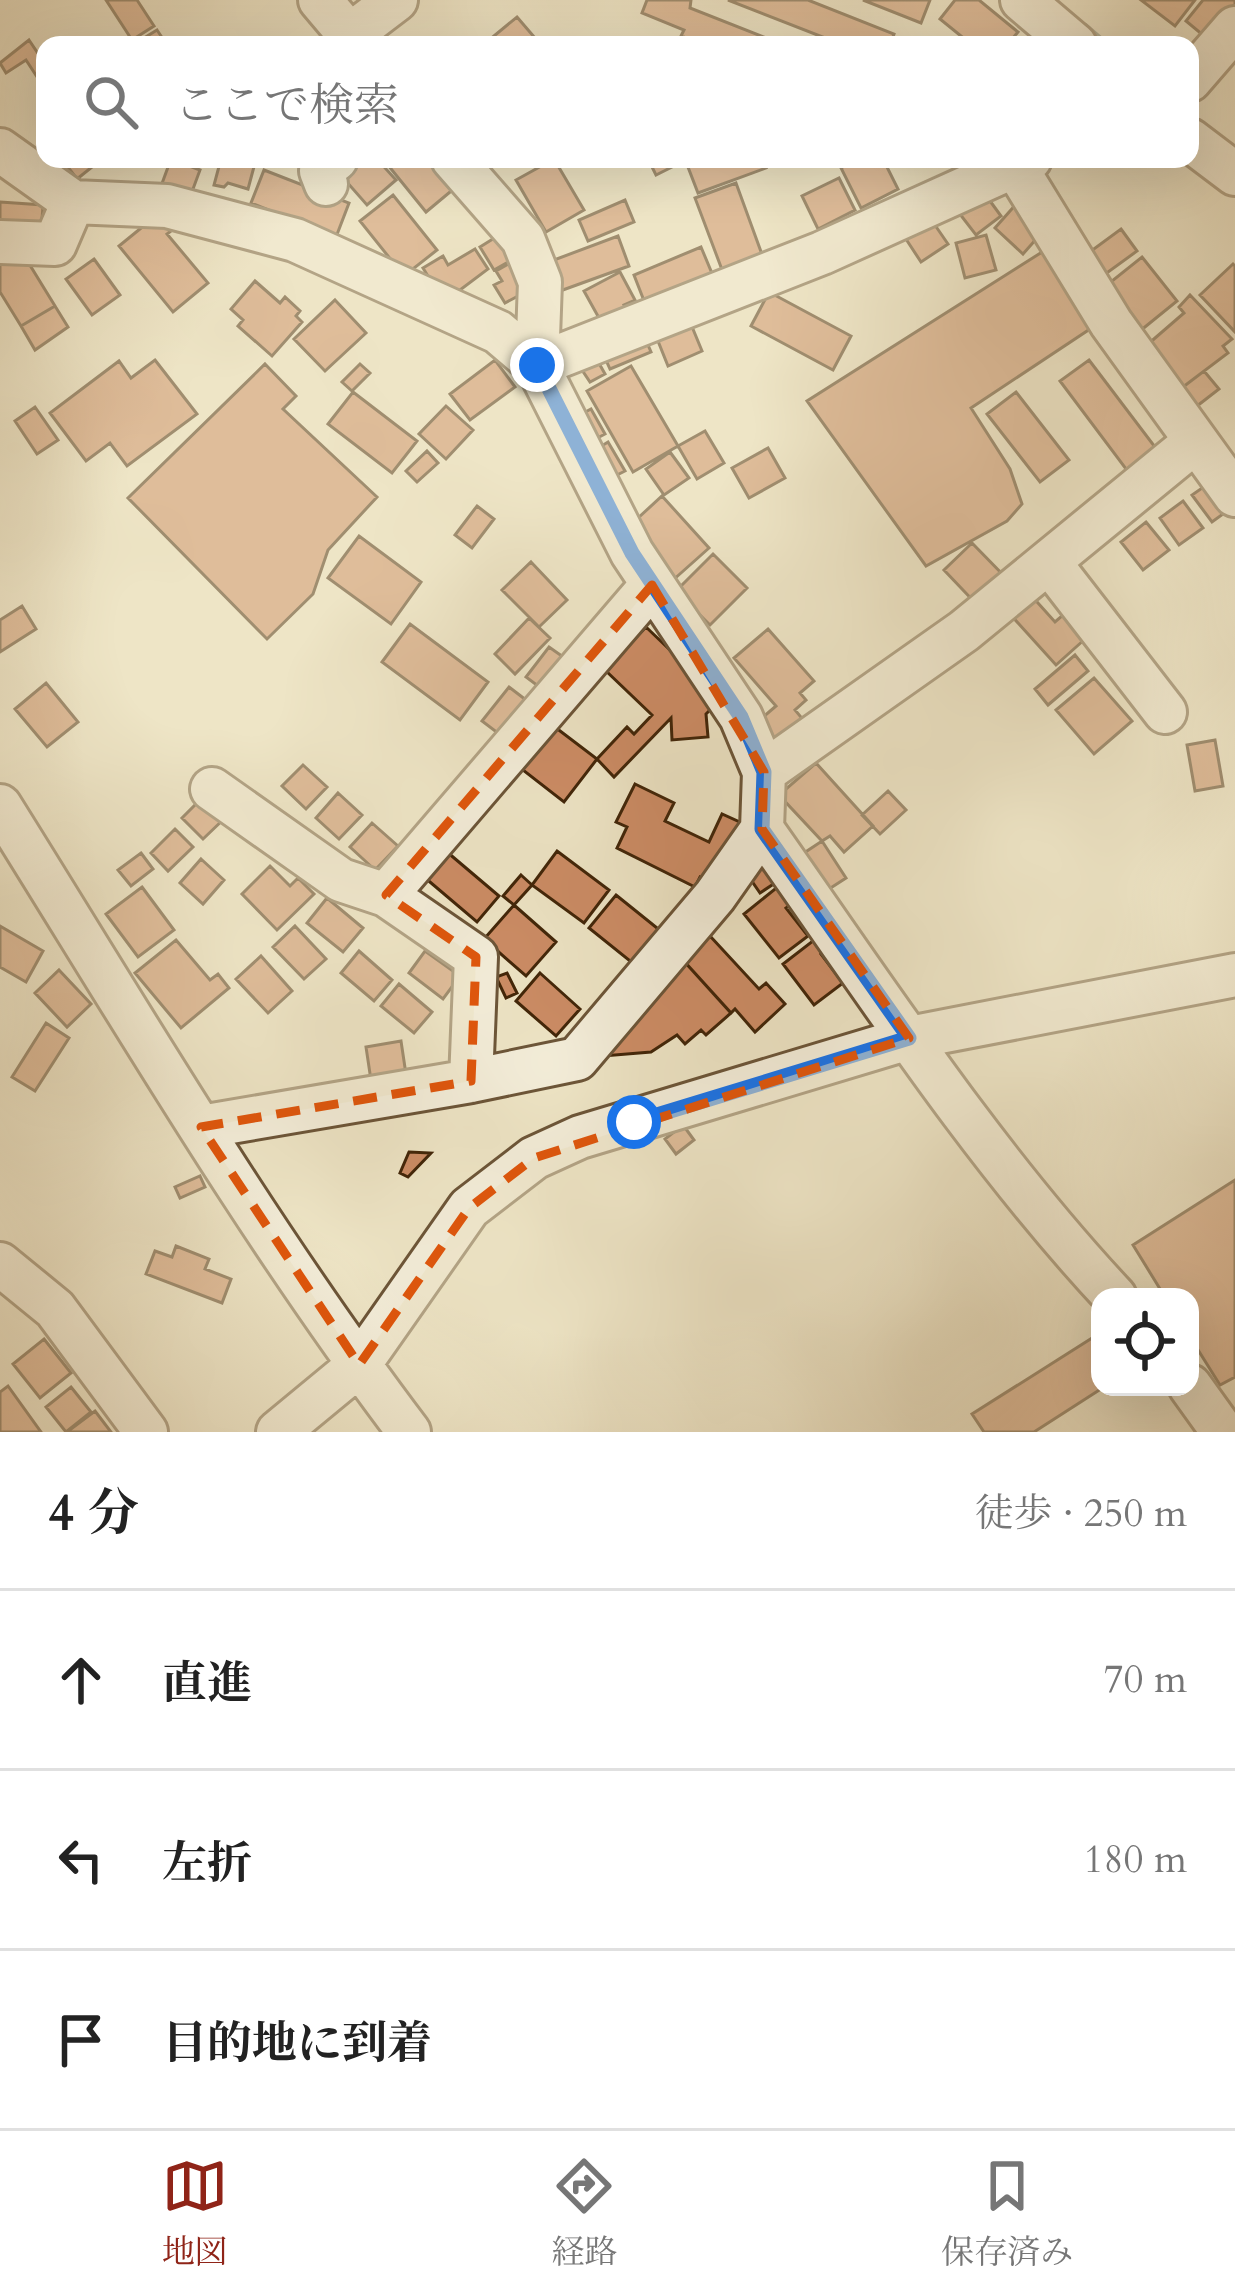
<!DOCTYPE html>
<html lang="ja">
<head>
<meta charset="utf-8">
<style>
	body { margin:0; font-family:Cardo,"Noto Serif JP",serif; background:#f6f6f6; color:#222 }
	.controls { position:absolute; right:36px; bottom:36px; display:grid; overflow:hidden; border-radius:24px; box-shadow:0 12px 48px #0002 }
	.controls button { width:108px; height:108px; display:grid; place-items:center; padding:0; border:0; border-bottom:3px solid #e0e0e0; background:#fff; color:#222; font:60px sans-serif }
	.stop { position:absolute; width:36px; height:36px; margin:-27px; border:9px solid #1a73e8; border-radius:50%; background:#fff }
	.stop.end { background:#1a73e8; border-color:#fff; box-shadow:0 3px 12px #0008 }
	.list { margin:0; padding:0; list-style:none }
	h2 { display:flex; justify-content:space-between; align-items:center; height:156px; margin:0; padding:0 48px; font-size:51px }
	h2 small { font-size:39px; font-weight:400; color:#767676 }
	.list li { display:grid; grid-template-columns:78px 1fr auto; gap:36px; align-items:center; box-sizing:border-box; height:180px; padding:0 48px; border-top:3px solid #e0e0e0 }
	.list b { display:block; font-size:45px; white-space:nowrap }
	.list em { font-size:39px; font-style:normal; color:#767676 }
	.icon { flex:none; width:66px; height:66px; fill:none; stroke:currentColor; stroke-width:2; stroke-linecap:round; stroke-linejoin:round }
	.map { position:relative; flex:none; width:1235px; height:1432px; overflow:hidden }
	.search { position:absolute; background:#fff; box-shadow:0 12px 48px #0002; left:36px; right:36px; top:36px; height:132px; display:flex; align-items:center; gap:30px; box-sizing:border-box; padding:0 42px; border-radius:24px; color:#767676; font-size:45px }
	.sheet { height:696px; background:#fff }
	nav { display:flex; justify-content:space-around; align-items:center; box-sizing:border-box; height:168px; border-top:3px solid #e0e0e0; background:#fff; font-size:33px; color:#767676 }
	nav a { display:grid; justify-items:center; gap:6px }
	nav .on { color:#8f2418 }
	.map>svg:first-child { display:block }
	.lines { fill:none; stroke-linecap:round; stroke-linejoin:round }
	.stream { stroke:#76816f; stroke-width:9 }
	.building { fill:#cc8c65; stroke:#412508; stroke-width:3 }
	.minor-casing { stroke:#6c5538; stroke-width:48 }
	.minor { stroke:#f4eeda; stroke-width:42 }
	.route { stroke:#1a73e8; stroke-width:15 }
	.marked { fill:none; stroke:#e0560c; stroke-width:9; stroke-dasharray:24 15; stroke-linejoin:round }
</style>
</head>
<body>
<div class="map">
<svg width="1235" height="1432" viewBox="0 0 1235 1432">
	<rect width="100%" height="100%" fill="#eee5c6"/>
	<filter id="stains"><feTurbulence type="fractalNoise" baseFrequency=".00167" numOctaves="4"/><feColorMatrix values="0 0 0 0 .2 0 0 0 0 .09 0 0 0 0 .02 0 0 0 .5 -.17"/></filter>
	<radialGradient id="worn" r=".72"><stop offset=".6" stop-color="#630" stop-opacity="0"/><stop offset="1" stop-color="#630" stop-opacity=".3"/></radialGradient>
	<g class="lines">
		<path class="stream" d="M1084,27l21,18"/>
	</g>
	<path class="building" d="M106,0h31l17,26 -22,14z
		M647,0h44l-1,8 94,37h-80l-23,-9 3,-6 -42,-17z
		M728,0h80l86,34 -4,11h-47z
		M863,0h67l-9,23z
		M955,0h24l39,32 -11,13h-35l-32,-26z
		M1141,0h54l-20,26z
		M1203,0h32v11l-25,30 -24,-20z
		M517,17l24,28h-58z
		M157,30l10,15h-33l2,-2z
		M29,40l16,24v25l-19,-29 -20,13 -6,-10z
		M67,159h27l3,4 -20,16 -13,-17z
		M171,159l29,11 -14,38 -29,-11z
		M221,159l34,4 -7,26 -20,-6 -4,4 -10,-2z
		M353,159h24l19,21 -29,25 -29,-33z
		M383,159h50l23,28 -30,25z
		M554,159l30,51 -38,22 -30,-52z
		M648,159h40l-32,16z
		M709,159h53l4,9 -68,25 -10,-26z
		M858,159h25l15,30 -37,19 -20,-40z
		M264,170l85,33 -13,34 -85,-34z
		M839,178l16,32 -37,19 -16,-33z
		M736,183l28,77 -40,15 -29,-77z
		M982,190l19,26 -25,19 -20,-26z
		M393,195l44,55 -33,26 -44,-55z
		M625,200l9,22 -46,19 -9,-21z
		M0,202l43,3 -2,29 -41,-2z
		M1017,203l29,25 -23,26 -28,-26z
		M162,211l13,17 -8,6 41,49 -35,29 -54,-66z
		M928,215l20,29 -27,18 -19,-29z
		M1121,229l16,22 -33,24 -17,-21z
		M504,232l15,24 -25,14 -14,-23z
		M986,235l10,35 -31,8 -9,-35z
		M618,236l11,30 -80,29 -11,-29z
		M701,247l15,36 -68,28 -14,-36z
		M1050,247l49,76 -128,85 39,61 12,35 -15,17 -81,45 -119,-165z
		M20,249l35,57 -34,20 -21,-34v-30z
		M475,249l13,20 -44,33 -21,-34 20,-12 5,9z
		M1142,257l35,44 -37,30 -33,-46z
		M94,259l26,36 -28,20 -26,-36z
		M512,262l21,26 -28,15 -11,-18 8,-4 -6,-10z
		M1233,264l2,2v66l-35,-37z
		M620,272l15,28 -11,5 5,9 -25,13 -20,-36z
		M255,281l25,22 5,-6 15,14 -4,5 6,6 -30,34 -34,-30 5,-6 -12,-11z
		M769,292l82,44 -18,34 -82,-44z
		M1190,295l42,44 -9,7 5,7 -45,34 -36,-42 37,-32 -5,-6z
		M335,300l31,33 -41,38 -31,-32z
		M55,306l13,21 -33,23 -14,-24z
		M688,317l14,34 -34,15 -14,-35z
		M642,331l9,21 -41,17 -9,-20z
		M596,358l9,16 -15,8 -10,-15z
		M155,360l42,54 -70,52 -17,-23 -24,18 -36,-48 69,-52 12,17z
		M495,360l20,27 -45,33 -20,-26z
		M1089,360l69,91 -29,22 -69,-92z
		M265,364l31,32 -13,13 94,88 -49,53 -15,44 -46,45 -139,-141z
		M360,364l10,9 -18,18 -10,-9z
		M631,366l47,80 -45,26 -46,-81z
		M1204,371l15,18 -22,17 -14,-19z
		M353,392l64,49 -25,32 -64,-49z
		M1016,392l53,68 -29,22 -53,-68z
		M446,406l27,24 -27,29 -27,-25z
		M35,407l23,33 -21,14 -22,-33z
		M591,409l14,25 -17,9 -14,-25z
		M705,431l19,32 -27,16 -19,-33z
		M608,442l17,29 -14,7 -16,-28z
		M768,448l17,30 -36,20 -17,-30z
		M427,451l11,12 -21,19 -11,-11z
		M670,452l19,26 -25,17 -18,-26z
		M1215,479l19,27 -22,16 -20,-27z
		M662,496l47,52 -37,33 -46,-52z
		M1183,501l20,27 -24,17 -19,-27z
		M477,506l17,13 -22,29 -17,-13z
		M1146,522l23,28 -26,20 -22,-28z
		M359,536l62,46 -30,42 -63,-46z
		M972,543l38,39 -29,27 -37,-39z
		M713,554l34,34 -37,37 -34,-34z
		M531,562l36,38 -28,27 -37,-37z
		M1029,593l26,29 8,-7 22,24 -29,26 -48,-53z
		M22,606l14,23 -36,23v-32z
		M529,618l21,20 -35,36 -20,-20z
		M410,624l78,58 -28,38 -78,-58z
		M646,627l75,72 -15,15 2,23 -36,3 -1,-22 -57,59 -17,-18 30,-32 7,7 18,-19 -47,-45z
		M768,629l46,52 -14,12 6,7 -11,10 10,12 -30,26 -20,-24 21,-18 -42,-48z
		M549,647l20,14 -23,31 -20,-15z
		M1075,655l13,16 -40,34 -13,-16z
		M1094,678l38,43 -38,33 -38,-44z
		M46,683l32,39 -31,25 -32,-38z
		M509,687l21,16 -27,34 -21,-16z
		M547,721l50,38 -33,43 -50,-39z
		M1215,740l8,46 -28,5 -8,-46z
		M816,763l57,63 -29,26 -14,-16 -8,5 -43,-46z
		M303,765l24,22 -21,22 -24,-23z
		M635,784l39,19 -9,18 44,21 13,-28 22,10 -30,60 -14,-7 -5,10 -78,-39 10,-21 -11,-5z
		M888,791l18,19 -26,24 -18,-19z
		M338,793l24,22 -23,24 -23,-21z
		M206,794l21,22 -24,23 -21,-21z
		M372,823l26,23 -23,24 -25,-23z
		M175,829l18,18 -25,24 -17,-18z
		M822,841l24,37 -20,13 -25,-36z
		M440,846l59,50 -22,26 -60,-51z
		M557,851l52,39 -25,33 -52,-38z
		M141,853l12,16 -22,17 -13,-16z
		M201,859l23,21 -21,24 -23,-21z
		M764,861l14,20 -18,12 -13,-19z
		M270,866l20,20 8,-8 16,16 -37,36 -35,-36z
		M521,875l11,10 -18,20 -11,-9z
		M780,885l14,17 -8,6 22,28 -29,22 -35,-44z
		M142,887l32,43 -36,27 -32,-43z
		M616,895l46,37 -27,33 -46,-37z
		M327,898l36,30 -20,24 -36,-29z
		M514,905l42,37 -30,34 -42,-37z
		M0,926l43,25 -17,31 -26,-15z
		M295,926l31,33 -22,20 -31,-32z
		M710,936l49,53 7,-6 19,21 -30,28 -20,-23 -4,4 -48,-53z
		M818,937l10,12 -7,5 22,29 -29,22 -31,-41z
		M176,940l34,40 8,-6 11,14 -48,40 -46,-55z
		M359,951l33,29 -18,21 -33,-28z
		M425,951l35,25 -17,23 -34,-26z
		M261,956l31,35 -24,22 -32,-34z
		M683,960l48,53 -25,22 -5,-5 -16,14 -8,-9 -26,17 -48,4z
		M59,970l32,34 -24,23 -32,-34z
		M507,973l10,20 -11,5 -10,-21z
		M540,973l40,36 -24,27 -40,-35z
		M399,984l33,28 -18,21 -33,-27z
		M46,1023l23,15 -34,53 -23,-14z
		M401,1041l6,40 -35,6 -6,-40z
		M683,1125l11,15 -18,14 -11,-15z
		M409,1152l22,1 -23,24 -8,-4z
		M200,1176l5,11 -25,11 -5,-11z
		M1235,1180v197l-15,8 -30,-48v-40h-25l-32,-52z
		M176,1246l33,13 -4,10 26,10 -9,24 -76,-29 9,-23 17,6z
		M1100,1333v54h4l-70,45h-50l-12,-18z
		M44,1339l27,34 -31,25 -27,-34z
		M8,1386l33,46h-41v-40z
		M71,1387l20,25 -25,20 -20,-25z
		M95,1411l16,21h-44z"/>
	<g class="lines">
		<g class="minor-casing">
			<path id="minor" d="M320,0l38,45
				M1022,0l53,45
				M350,35l46,-35
				M1190,80l45,-52
				M1190,140l45,34
				M0,150l73,52 94,4 128,34 203,92 39,33 95,188 109,164 23,55 -2,57 -47,67 -138,163 -106,22 -270,46
				M453,159l70,80 17,43 -3,83
				M1015,166l96,157 124,172
				M326,184l-5,-13 15,-12
				M0,242l55,2 18,-42
				M537,365l285,-112 208,-94
				M1049,562l116,150
				M764,772l200,-141 232,-190
				M212,789l129,91 45,15
				M0,806c132,211 259,428 409,626
				M762,829c112,159 220,326 353,468
				M471,1081l5,-124 -90,-62 266,-310
				M0,1264l55,45 91,123
				M1190,1386l33,46
				M278,1432l81,-67 110,-157 65,-50 46,-21 329,-99 326,-63"/>
		</g>
		<use href="#minor" class="minor"/>
	</g>
	<g class="lines">
		<path class="route" d="M537,365l95,188 109,164 23,55 -2,57 147,209 -275,84"/>
	</g>
	<path d="M0 0H1235V1432H0ZM652,585l112,187 -2,57 147,209 -375,120 -65,50 -110,157 -158,-238 270,-46 5,-124 -90,-62z" fill="#eee5c6" fill-opacity=".55" fill-rule="evenodd"/>
	<path class="marked" d="M652,585l112,187 -2,57 147,209 -375,120 -65,50 -110,157 -158,-238 270,-46 5,-124 -90,-62z"/>
	<rect width="100%" height="100%" filter="url(#stains)"/>
	<rect width="100%" height="100%" fill="url(#worn)"/>
</svg>
<div class="controls">
<button><svg class="icon" aria-label="locate" viewBox="0 0 24 24"><circle cx="12" cy="12" r="6"/><path d="M12 2v4M12 18v4M2 12h4M18 12h4"/></svg></button>
</div>
<div class="stop" style="left:634px;top:1122px"></div>
<div class="stop end" style="left:537px;top:365px"></div>
<div class="search"><svg class="icon" aria-label="search" viewBox="0 0 24 24"><circle cx="10" cy="10" r="6"/><path d="M15 15l6 6"/></svg>ここで検索</div>
</div>
<section class="sheet">
<h2>4 分<small>徒歩 · 250 m</small></h2>
<ul class="list">
<li><svg class="icon" aria-label="ahead" viewBox="0 0 24 24"><path d="M12 20V5M6 11l6-6 6 6"/></svg><div><b>直進</b></div><em>70 m</em></li>
<li><svg class="icon" aria-label="left" viewBox="0 0 24 24"><path d="M17 20v-9H6M10 6l-5 5 5 5"/></svg><div><b>左折</b></div><em>180 m</em></li>
<li><svg class="icon" aria-label="arrive" viewBox="0 0 24 24"><path d="M6 21V4h12l-3 4 3 4H6"/></svg><div><b>目的地に到着</b></div></li>
</ul>
</section>
<nav>
<a class="on"><svg class="icon" aria-label="map" viewBox="0 0 24 24"><path d="M3 6l6-2 6 2 6-2v14l-6 2-6-2-6 2zM9 4v14M15 6v14"/></svg>地図</a>
<a><svg class="icon" aria-label="directions" viewBox="0 0 24 24"><path d="M12 3l9 9-9 9-9-9zM9 14v-3h6M13 9l2 2-2 2"/></svg>経路</a>
<a><svg class="icon" aria-label="saved" viewBox="0 0 24 24"><path d="M7 4h10v16l-5-4-5 4z"/></svg>保存済み</a>
</nav>
</body>
</html>
